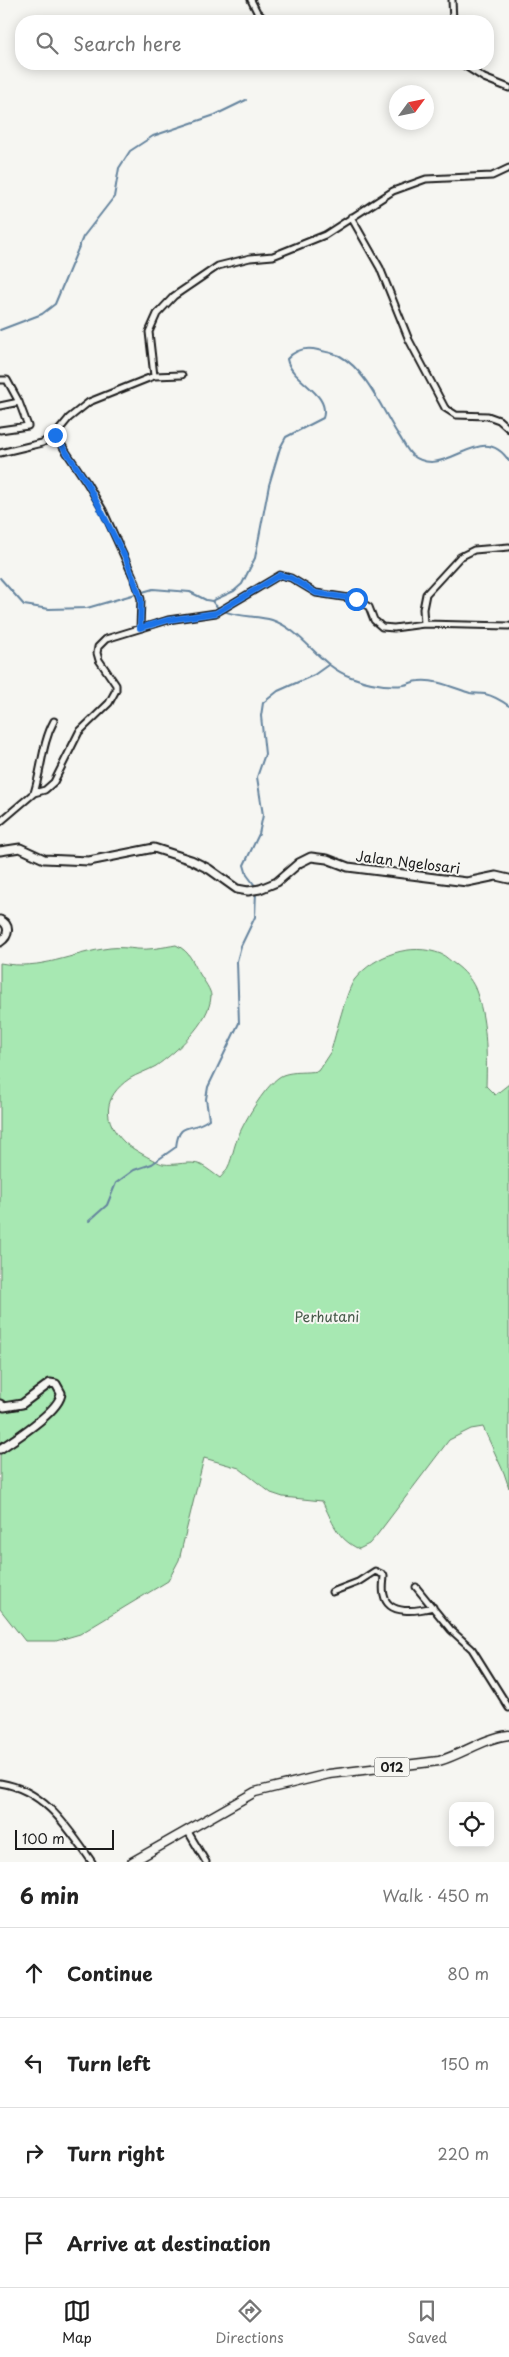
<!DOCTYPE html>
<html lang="en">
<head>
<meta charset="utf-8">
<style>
	body { margin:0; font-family:"Playpen Sans",sans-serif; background:#f2f2f2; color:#222 }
	.controls { position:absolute; right:15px; bottom:15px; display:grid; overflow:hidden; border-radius:10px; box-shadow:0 2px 12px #0003 }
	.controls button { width:45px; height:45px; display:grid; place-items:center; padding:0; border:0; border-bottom:1px solid #e0e0e0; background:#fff; color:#222; font:25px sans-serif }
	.compass { position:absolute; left:389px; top:85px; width:45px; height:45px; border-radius:50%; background:#fff; box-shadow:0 2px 12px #0003; rotate:57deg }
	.scale { position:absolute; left:15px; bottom:12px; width:99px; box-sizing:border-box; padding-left:5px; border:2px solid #1c1c1c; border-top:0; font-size:14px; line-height:18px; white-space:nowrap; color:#1c1c1c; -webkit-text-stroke:4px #f6f6f2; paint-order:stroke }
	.stop { position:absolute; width:15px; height:15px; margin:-11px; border:4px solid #1a73e8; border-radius:50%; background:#fff }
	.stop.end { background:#1a73e8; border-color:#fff; box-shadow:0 1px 5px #0008 }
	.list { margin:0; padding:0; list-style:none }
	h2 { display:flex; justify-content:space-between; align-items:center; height:65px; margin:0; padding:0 20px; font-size:21px }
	h2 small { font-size:16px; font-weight:400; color:#767676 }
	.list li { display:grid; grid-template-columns:32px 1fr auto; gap:15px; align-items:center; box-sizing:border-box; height:90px; padding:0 20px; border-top:1px solid #e0e0e0 }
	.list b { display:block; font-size:19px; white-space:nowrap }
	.list em { font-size:16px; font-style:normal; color:#767676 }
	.icon { flex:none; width:28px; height:28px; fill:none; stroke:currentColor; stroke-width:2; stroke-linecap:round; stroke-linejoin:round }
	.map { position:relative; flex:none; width:509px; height:1862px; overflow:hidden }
	.search { position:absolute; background:#fff; box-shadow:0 2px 12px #0003; left:15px; right:15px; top:15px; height:55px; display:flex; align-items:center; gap:12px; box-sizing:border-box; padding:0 18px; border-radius:20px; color:#767676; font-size:19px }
	.sheet { height:425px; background:#fff }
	nav { display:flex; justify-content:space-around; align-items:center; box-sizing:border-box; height:70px; border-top:1px solid #e0e0e0; background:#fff; font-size:14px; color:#767676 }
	nav a { display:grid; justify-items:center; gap:2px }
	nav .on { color:#1c1c1c }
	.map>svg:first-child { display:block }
	.green { fill:#a7e8b2; stroke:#628267 }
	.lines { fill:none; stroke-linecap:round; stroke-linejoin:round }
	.stream { stroke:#65849e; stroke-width:2 }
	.street-casing { stroke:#1c1c1c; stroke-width:9 }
	.secondary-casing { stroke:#1c1c1c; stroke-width:11 }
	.primary-casing { stroke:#1c1c1c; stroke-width:11 }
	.street { stroke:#f6f6f2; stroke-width:5 }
	.secondary { stroke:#f6f6f2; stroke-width:7 }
	.primary { stroke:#f6f6f2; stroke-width:8 }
	.route { stroke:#1a73e8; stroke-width:6 }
	.labels { text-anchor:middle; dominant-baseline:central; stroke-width:4; stroke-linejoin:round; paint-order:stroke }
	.shield { fill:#f6f6f2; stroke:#5d5d5c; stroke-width:1 }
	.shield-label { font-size:12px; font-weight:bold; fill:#1c1c1c }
	.street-label { font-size:14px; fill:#1c1c1c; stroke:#f6f6f2 }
	.park-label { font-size:14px; fill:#465949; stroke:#f6f6f2 }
</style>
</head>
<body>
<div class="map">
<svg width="509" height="1862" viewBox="0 0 509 1862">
	<rect width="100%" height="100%" fill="#f6f6f2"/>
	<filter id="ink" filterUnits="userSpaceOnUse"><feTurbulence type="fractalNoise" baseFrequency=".02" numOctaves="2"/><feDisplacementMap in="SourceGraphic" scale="10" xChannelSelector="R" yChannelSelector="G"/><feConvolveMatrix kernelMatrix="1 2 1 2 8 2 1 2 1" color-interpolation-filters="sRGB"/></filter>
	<g filter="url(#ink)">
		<path class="green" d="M176,945c15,7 16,17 25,31 3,5 10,14 10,20 -1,26 -36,57 -55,70 -9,5 -19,8 -27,13 -26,18 -27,41 -5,63 5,5 33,21 39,22 12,2 27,-4 38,1 6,3 13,9 19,13 13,-13 11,-25 18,-41 6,-16 30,-56 45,-62 11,-4 23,-2 35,-4l13,-20c4,-14 16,-63 24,-72 20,-24 56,-37 86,-25 5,2 10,8 15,11 8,6 15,14 19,23 12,31 12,66 11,98l9,9 14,-11v404l-5,-15 -21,-46 -12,2 -22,11 -72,95 -8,9 -10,5c-23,-11 -26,-27 -37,-48l-39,-4 -12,-4 -32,-25 -35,-10 -25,102 -11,21 -88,53 -24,7h-31l-25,-32v-646c43,8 69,-10 110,-15 10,-1 18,0 27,1 13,1 27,-2 39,-4z"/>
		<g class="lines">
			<path class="stream" d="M0,330l42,-16 13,-10 28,-67 31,-40 5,-29 11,-17 23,-15 62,-21 31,-15
				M0,578l24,27 25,4 38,-1 66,-19 37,3 16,8 6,1c11,18 41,13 60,19 32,11 47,46 79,57 16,6 36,10 53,8 5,-1 9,-4 15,-4 17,-2 35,7 51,12 5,1 10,0 15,1 9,2 17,7 24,12
				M212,601l22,-10 8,-7 13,-26 14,-73 11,-37 6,-11 37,-19c8,-26 -32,-36 -36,-59 8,-9 19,-12 31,-9 7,2 16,3 22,6 26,14 42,53 57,77 5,6 9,17 15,22 34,27 69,-37 97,6
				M256,887l-9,-12 -3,-10 15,-31 4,-19 -6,-38 8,-23 -4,-38 2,-13 15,-12 36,-16 14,-10
				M89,1221l18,-16 9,-22 18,-13 18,-6 24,-17c3,-28 16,-14 33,-28l-3,-20 2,-12 31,-64 -2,-62 4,-15 14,-29 1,-26"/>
			<g class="street-casing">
				<path id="street" d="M251,0l6,12 9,9
					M452,0l1,21
					M462,64l22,14 25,10
					M351,217l29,51 29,72 36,68 11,7 32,1 11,4 10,9
					M154,376l-5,-44 8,-18 17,-18 44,-30 32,-8 23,-2 52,-21 68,-44 33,-12 66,-3 17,-8
					M0,380h7l12,22 9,24 -28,4
					M0,406l19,-4
					M55,435l32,48 16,27 33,73 5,16 -1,29
					M0,453l42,-10 13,-8 14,-17 20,-16 65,-26 28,-1
					M424,624l-1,-15 3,-15 34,-37 14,-7 35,-3
					M34,793c8,-25 8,-50 20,-72
					M0,822l34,-29 11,-3 9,-8 25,-50 30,-29 7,-13v-5l-17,-25 -2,-7 1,-6 8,-8 62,-19 48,-7 64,-38 11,3 25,15 40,6 13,8 5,13 8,7 12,1 30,-4 85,2
					M416,1587l35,43 21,19 37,59
					M332,1592l26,-10 17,-11 9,4c0,6 -2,14 0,20 4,21 34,16 49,12
					M0,1783c45,7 68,45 92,79
					M187,1830l19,32"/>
			</g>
			<g class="secondary-casing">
				<path id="secondary" d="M0,851l20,-3 24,11 45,2 65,-13 37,12 18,9 28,20 11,2 12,-2 17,-7 22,-19 12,-6 16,2 21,8 103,13 16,2 29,-6 13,3
					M0,920c11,5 9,16 0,22
					M0,1404l4,3 18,-3 28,-21 6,1 5,9c0,17 -46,46 -61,56"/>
			</g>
			<g class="primary-casing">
				<path id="primary" d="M132,1862l123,-70 74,-18 110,-13c24,-7 45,-23 70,-26"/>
			</g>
			<use href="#street" class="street"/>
			<use href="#secondary" class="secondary"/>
			<use href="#primary" class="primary"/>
		</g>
	</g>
	<g class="lines" filter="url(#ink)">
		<path class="route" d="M55,435l32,48 39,76 15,40 -1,29 28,-8 48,-7 64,-38 11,3 25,15 40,6"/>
	</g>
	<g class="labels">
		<rect class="shield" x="374.5" y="1757.5" width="35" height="19" rx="4"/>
		<g class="shield-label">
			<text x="392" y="1767">012</text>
		</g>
		<g class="street-label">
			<text transform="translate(408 862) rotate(7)">Jalan Ngelosari</text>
		</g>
		<g class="park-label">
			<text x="327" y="1316">Perhutani</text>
		</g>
	</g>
</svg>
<div class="controls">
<button><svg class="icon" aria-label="locate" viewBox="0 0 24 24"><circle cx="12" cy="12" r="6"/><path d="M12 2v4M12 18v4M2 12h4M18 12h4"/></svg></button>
</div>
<svg class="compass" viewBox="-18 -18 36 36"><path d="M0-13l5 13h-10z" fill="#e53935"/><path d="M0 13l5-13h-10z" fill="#767676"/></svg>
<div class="scale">100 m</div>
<div class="stop" style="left:356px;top:599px"></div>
<div class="stop end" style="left:55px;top:435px"></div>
<div class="search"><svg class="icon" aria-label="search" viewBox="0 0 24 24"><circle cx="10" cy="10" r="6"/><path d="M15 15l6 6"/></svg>Search here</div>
</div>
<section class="sheet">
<h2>6 min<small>Walk · 450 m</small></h2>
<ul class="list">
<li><svg class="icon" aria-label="ahead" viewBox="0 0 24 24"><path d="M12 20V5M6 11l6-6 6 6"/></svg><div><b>Continue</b></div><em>80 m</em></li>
<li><svg class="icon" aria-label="left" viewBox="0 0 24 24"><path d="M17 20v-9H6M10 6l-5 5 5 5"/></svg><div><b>Turn left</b></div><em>150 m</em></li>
<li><svg class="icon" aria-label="right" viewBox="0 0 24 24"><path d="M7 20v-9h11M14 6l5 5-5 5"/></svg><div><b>Turn right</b></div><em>220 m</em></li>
<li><svg class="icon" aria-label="arrive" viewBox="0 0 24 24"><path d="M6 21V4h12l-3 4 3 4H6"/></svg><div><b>Arrive at destination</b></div></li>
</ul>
</section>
<nav>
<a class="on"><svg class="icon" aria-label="map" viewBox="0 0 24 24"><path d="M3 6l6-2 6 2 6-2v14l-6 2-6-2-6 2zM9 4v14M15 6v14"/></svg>Map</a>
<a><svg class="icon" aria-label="directions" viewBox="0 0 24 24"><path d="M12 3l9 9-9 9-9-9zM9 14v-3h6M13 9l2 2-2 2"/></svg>Directions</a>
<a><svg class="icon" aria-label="saved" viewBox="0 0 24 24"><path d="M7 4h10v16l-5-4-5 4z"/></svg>Saved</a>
</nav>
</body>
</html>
